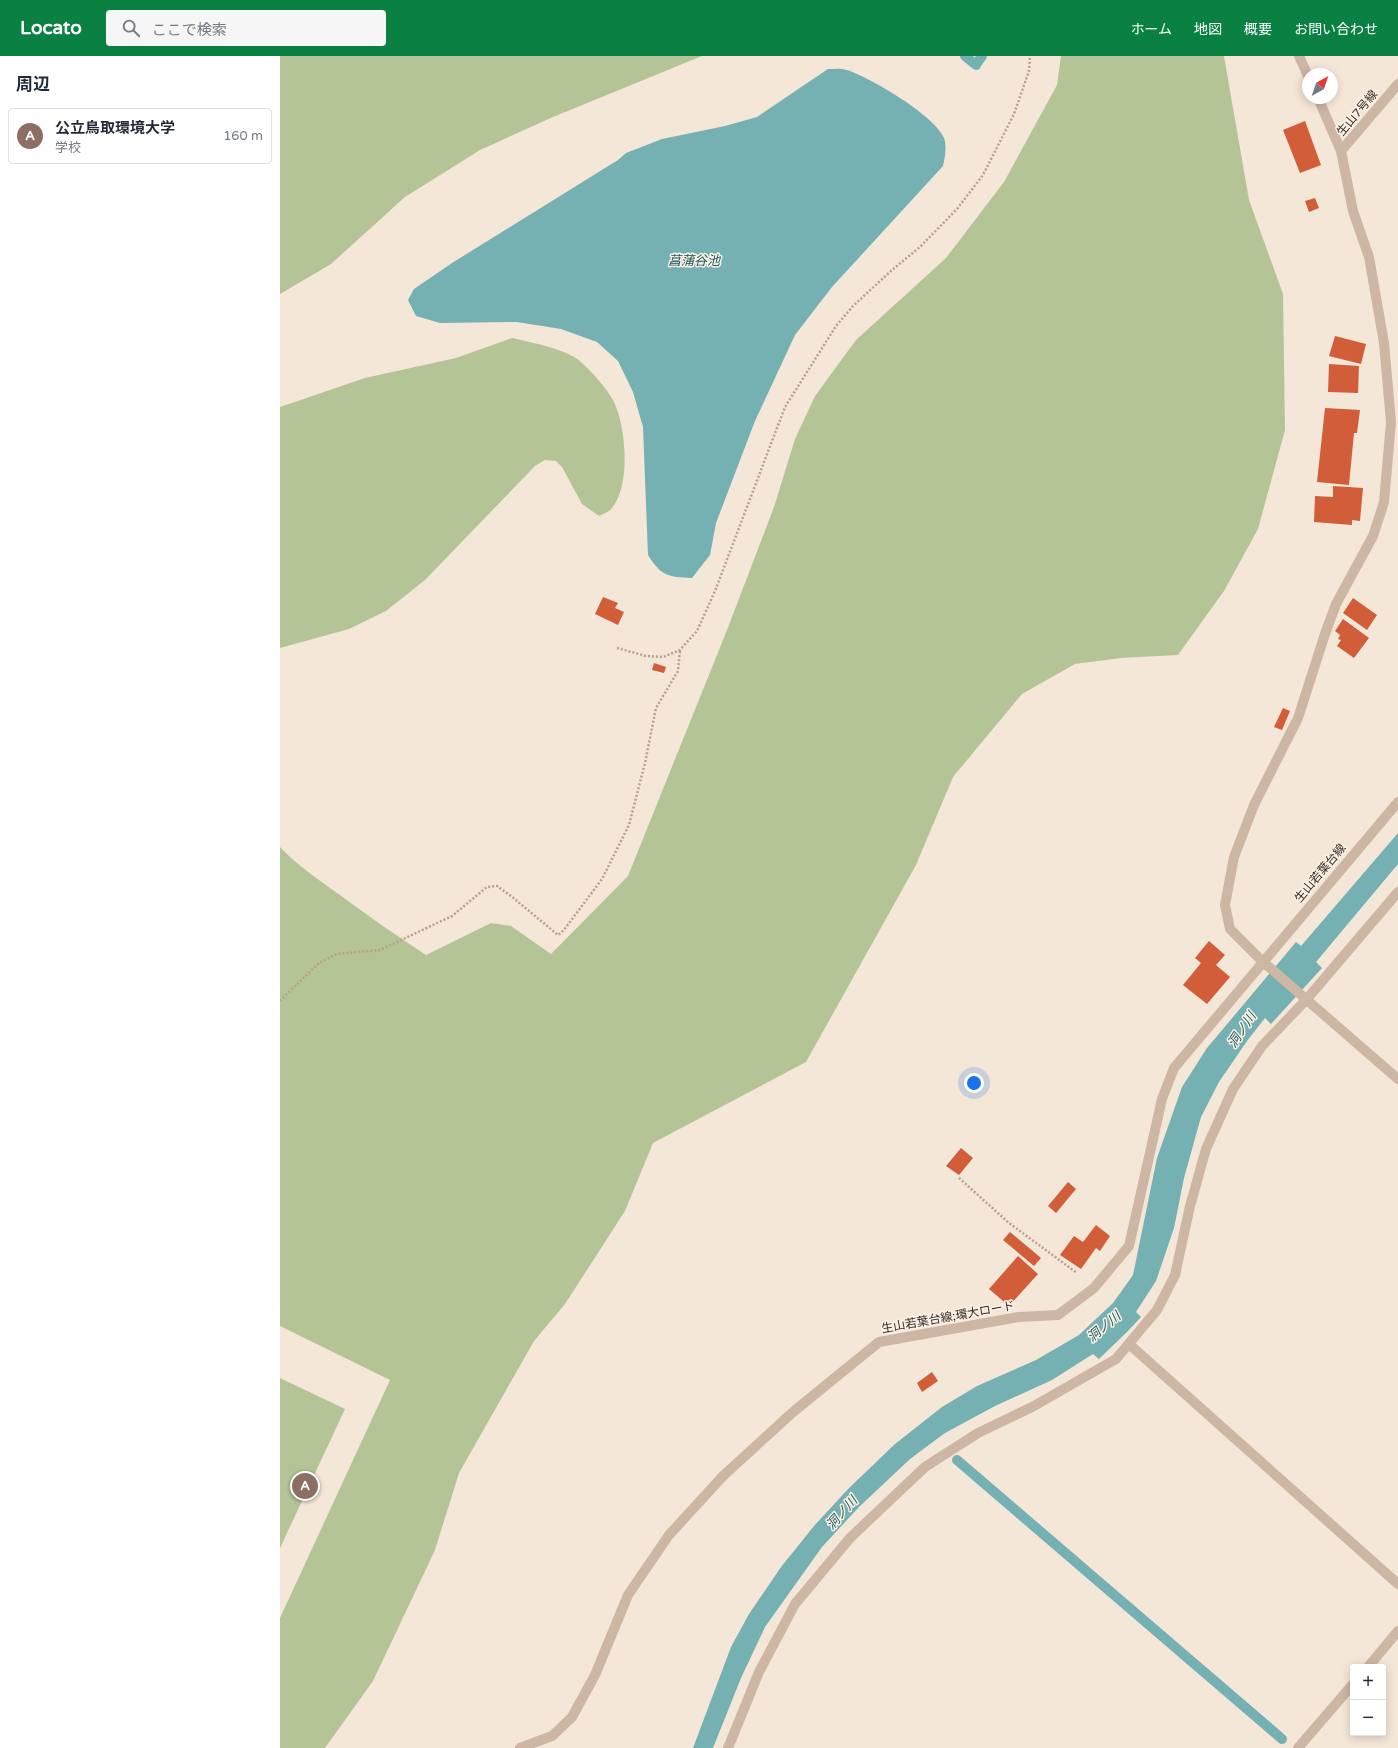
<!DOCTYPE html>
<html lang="ja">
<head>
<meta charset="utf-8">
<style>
	body { margin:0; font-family:"Varela Round","Noto Sans JP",sans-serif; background:#f6f6f7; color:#1f2937 }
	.controls { position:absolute; right:12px; bottom:12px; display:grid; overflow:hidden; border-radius:4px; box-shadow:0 2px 10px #0003 }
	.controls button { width:36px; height:36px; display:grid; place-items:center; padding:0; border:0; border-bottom:1px solid #e0e1e3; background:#fff; color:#1f2937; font:20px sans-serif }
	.compass { position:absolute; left:1022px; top:12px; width:36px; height:36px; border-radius:50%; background:#fff; box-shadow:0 2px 10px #0003; rotate:40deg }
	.you { position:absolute; left:694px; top:1027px; width:14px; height:14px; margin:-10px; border:3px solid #fff; border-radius:50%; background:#1a73e8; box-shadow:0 0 0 6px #1a73e833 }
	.badge { display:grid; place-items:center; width:26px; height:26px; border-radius:50%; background:#0b8043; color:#fff; font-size:13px; font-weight:700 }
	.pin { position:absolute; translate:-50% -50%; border:2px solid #fff; box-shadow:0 1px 4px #0006 }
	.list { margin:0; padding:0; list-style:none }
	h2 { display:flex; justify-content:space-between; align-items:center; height:52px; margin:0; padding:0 16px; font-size:17px }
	h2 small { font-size:13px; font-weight:400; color:#747a83 }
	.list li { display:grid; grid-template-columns:26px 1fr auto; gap:12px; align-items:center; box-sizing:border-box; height:56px; margin:0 8px 8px; padding:0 8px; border:1px solid #e0e1e3; border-radius:4px }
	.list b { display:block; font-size:15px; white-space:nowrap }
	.list p { margin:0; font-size:13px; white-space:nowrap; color:#747a83 }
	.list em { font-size:13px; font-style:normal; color:#747a83 }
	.icon { flex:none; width:22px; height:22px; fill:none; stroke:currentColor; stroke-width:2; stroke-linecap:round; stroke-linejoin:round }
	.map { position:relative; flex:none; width:1118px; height:1692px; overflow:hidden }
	header { display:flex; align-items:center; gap:24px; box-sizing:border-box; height:56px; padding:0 20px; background:#0b8043; color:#fff }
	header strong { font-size:19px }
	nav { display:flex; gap:22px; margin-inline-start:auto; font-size:14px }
	.search { width:280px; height:36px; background:#f6f6f7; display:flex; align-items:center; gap:10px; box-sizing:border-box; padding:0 14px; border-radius:4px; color:#747a83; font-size:15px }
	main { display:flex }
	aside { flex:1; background:#fff }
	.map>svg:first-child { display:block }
	.green { fill:#b5c497 }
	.water { fill:#75b1b3 }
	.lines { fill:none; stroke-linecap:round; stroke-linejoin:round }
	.stream { stroke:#75b1b3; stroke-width:10 }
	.building { fill:#d15d39 }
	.path { stroke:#b9a08d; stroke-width:2.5; stroke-dasharray:2 2; stroke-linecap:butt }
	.street { stroke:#cdb6a3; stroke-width:10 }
	.labels { text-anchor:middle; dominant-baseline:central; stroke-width:3; stroke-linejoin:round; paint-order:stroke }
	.street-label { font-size:12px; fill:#372b26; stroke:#fbf1e5 }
	.water-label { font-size:13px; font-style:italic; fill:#18585c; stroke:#fbf1e5 }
</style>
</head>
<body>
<header>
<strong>Locato</strong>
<div class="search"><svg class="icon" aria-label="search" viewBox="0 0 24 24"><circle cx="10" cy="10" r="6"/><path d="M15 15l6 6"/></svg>ここで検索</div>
<nav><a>ホーム</a><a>地図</a><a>概要</a><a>お問い合わせ</a></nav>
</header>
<main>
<aside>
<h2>周辺<small></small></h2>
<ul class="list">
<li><span class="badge" style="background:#8d6e63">A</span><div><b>公立鳥取環境大学</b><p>学校</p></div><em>160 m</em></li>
</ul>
</aside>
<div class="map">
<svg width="1118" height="1692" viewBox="0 0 1118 1692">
	<rect width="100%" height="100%" fill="#f4e7d8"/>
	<path class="green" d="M0,0h422l-149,61 -73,33 -75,47 -74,67 -51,30z
		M781,0h163l25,144 34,94 2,136 -27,99 -34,62 -46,64 -57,3 -46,6 -53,30 -69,83 -37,88 -110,197 -153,81 -28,68 -60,93 -31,37 -75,132 -24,77 -62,131 -48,67h-45v-130l110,-238 -110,-54v-479c18,19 39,33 60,48 28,21 57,41 86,60l65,-32 20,3 40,28 77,-78 99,-246 47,-123 21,-68 20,-43 41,-56 90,-82 58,-76 53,-97z
		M232,282c18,4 48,10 64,20 12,9 31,30 38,44 12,25 17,83 -2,106 -3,4 -9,6 -13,8l-17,-12 -20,-37 -6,-6 -11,-1 -10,6 -110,114 -39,31 -37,18 -69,19v-241l85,-29 91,-20z
		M0,1322l65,31 -65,139z"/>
	<path class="water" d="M548,13c6,0 13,-1 19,1 24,8 87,45 97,68 3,9 1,19 -1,28l-111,121 -37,48 -40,86 -39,102 -6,32 -18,23c-24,-1 -31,-2 -44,-23l-5,-128 -10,-35 -15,-31 -21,-19 -36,-13 -44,-7 -77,1 -24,-7 -8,-16 6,-11 38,-26 166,-103 8,-7 36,-14 63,-13 32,-9z
		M1118,777v31l-82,98 6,6 -51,56 -6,-6 -18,23 -28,41 -18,35 -17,61 -10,50 -18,53 -20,31 5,5 -13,14 -29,28 -6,-5 -41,26 -57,26 -50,27 -35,26 -51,48 -37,40 -57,80 -24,51 -28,70h-20l38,-101 18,-33 32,-47 33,-41 35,-38 46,-44 47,-37 35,-21 59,-26 43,-25 34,-32 20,-28 24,-117 25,-71 25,-39 89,-106 5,4z"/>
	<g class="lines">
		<path class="stream" d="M685,0l11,9
			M697,7l5,-7
			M677,1404l325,279"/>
	</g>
	<path class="building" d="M1025,65l16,44 -21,8 -17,-43z
		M1035,142l4,10 -10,4 -4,-11z
		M1055,280l31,8 -5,20 -32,-8z
		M1049,308l30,2 -1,27 -30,-1z
		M1045,352l35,2 -3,23h-3l-5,52 -32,-3z
		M1053,430l30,2 -3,33 -8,-1v5l-38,-3 1,-26 18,1z
		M323,541l15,6 -3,5 9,4 -6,13 -23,-11z
		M1073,542l24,17 -10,15 -24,-17z
		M1063,563l26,19 -15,20 -17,-12 4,-6 -3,-1 2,-4 -5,-4z
		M374,607l12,4 -2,6 -12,-3z
		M1003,652l7,3 -8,19 -8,-3z
		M929,885l16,14 -9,10 14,12 -23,27 -24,-19 18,-22 -6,-5z
		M681,1092l12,10 -14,17 -13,-9z
		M788,1126l8,7 -20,24 -8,-7z
		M816,1169l14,11 -10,15 -4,-3 -15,21 -21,-14 14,-19 9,6z
		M730,1176l31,26 -7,8 -31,-26z
		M738,1200l20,18 -29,32 -20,-17z
		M652,1316l6,9 -16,11 -5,-9z"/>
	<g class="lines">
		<path class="path" d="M337,592l29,8 17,1 17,-7 17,-19 18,-40 70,-184 51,-81 17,-20 39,-36 28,-23 37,-38 26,-34 31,-61 15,-43 1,-15
			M0,945l39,-38 18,-9 43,-4 72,-34 35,-29 10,-1 14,10 47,39 6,-5 38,-51 27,-54 16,-62 11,-55 22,-37 2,-21
			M679,1122l50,45 68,50"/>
		<path class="street" d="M1019,0l9,20
			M1038,42l23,53 57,-67
			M1061,95l12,60 16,46 15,86 7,79 -7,80 -11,34 -37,68 -11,30 -27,84 -44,87 -20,52 -9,48 5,24 32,32 136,118
			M850,1289l268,239
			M1088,1611l30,-36
			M240,1692l32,-12 20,-19 23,-42 33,-80 41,-60 54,-59 70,-64 86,-70 140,-25 39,-2 36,-27 35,-42 33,-147 12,-31 224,-266
			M448,1692l31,-76 36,-68 55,-66 75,-71 53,-34 56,-27 82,-47 41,-49 18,-35 15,-69 16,-57 27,-60 29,-43 44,-46 92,-108
			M1018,1692l55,-64"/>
	</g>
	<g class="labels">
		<g class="street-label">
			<text transform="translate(1077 57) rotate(-50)">生山7号線</text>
			<text transform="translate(1040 817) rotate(-50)">生山若葉台線</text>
			<text transform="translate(668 1261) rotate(-10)">生山若葉台線;環大ロード</text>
		</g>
		<g class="water-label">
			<text x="414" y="205">菖蒲谷池</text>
			<text transform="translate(962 974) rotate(-56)">洞ノ川</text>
			<text transform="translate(824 1271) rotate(-40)">洞ノ川</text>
			<text transform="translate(562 1457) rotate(-48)">洞ノ川</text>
		</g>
	</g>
</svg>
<div class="controls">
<button>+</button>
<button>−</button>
</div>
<svg class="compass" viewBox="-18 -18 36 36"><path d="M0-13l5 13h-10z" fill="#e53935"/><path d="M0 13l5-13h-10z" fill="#747a83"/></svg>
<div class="you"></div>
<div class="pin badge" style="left:25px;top:1430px;background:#8d6e63">A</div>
</div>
</main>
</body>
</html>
